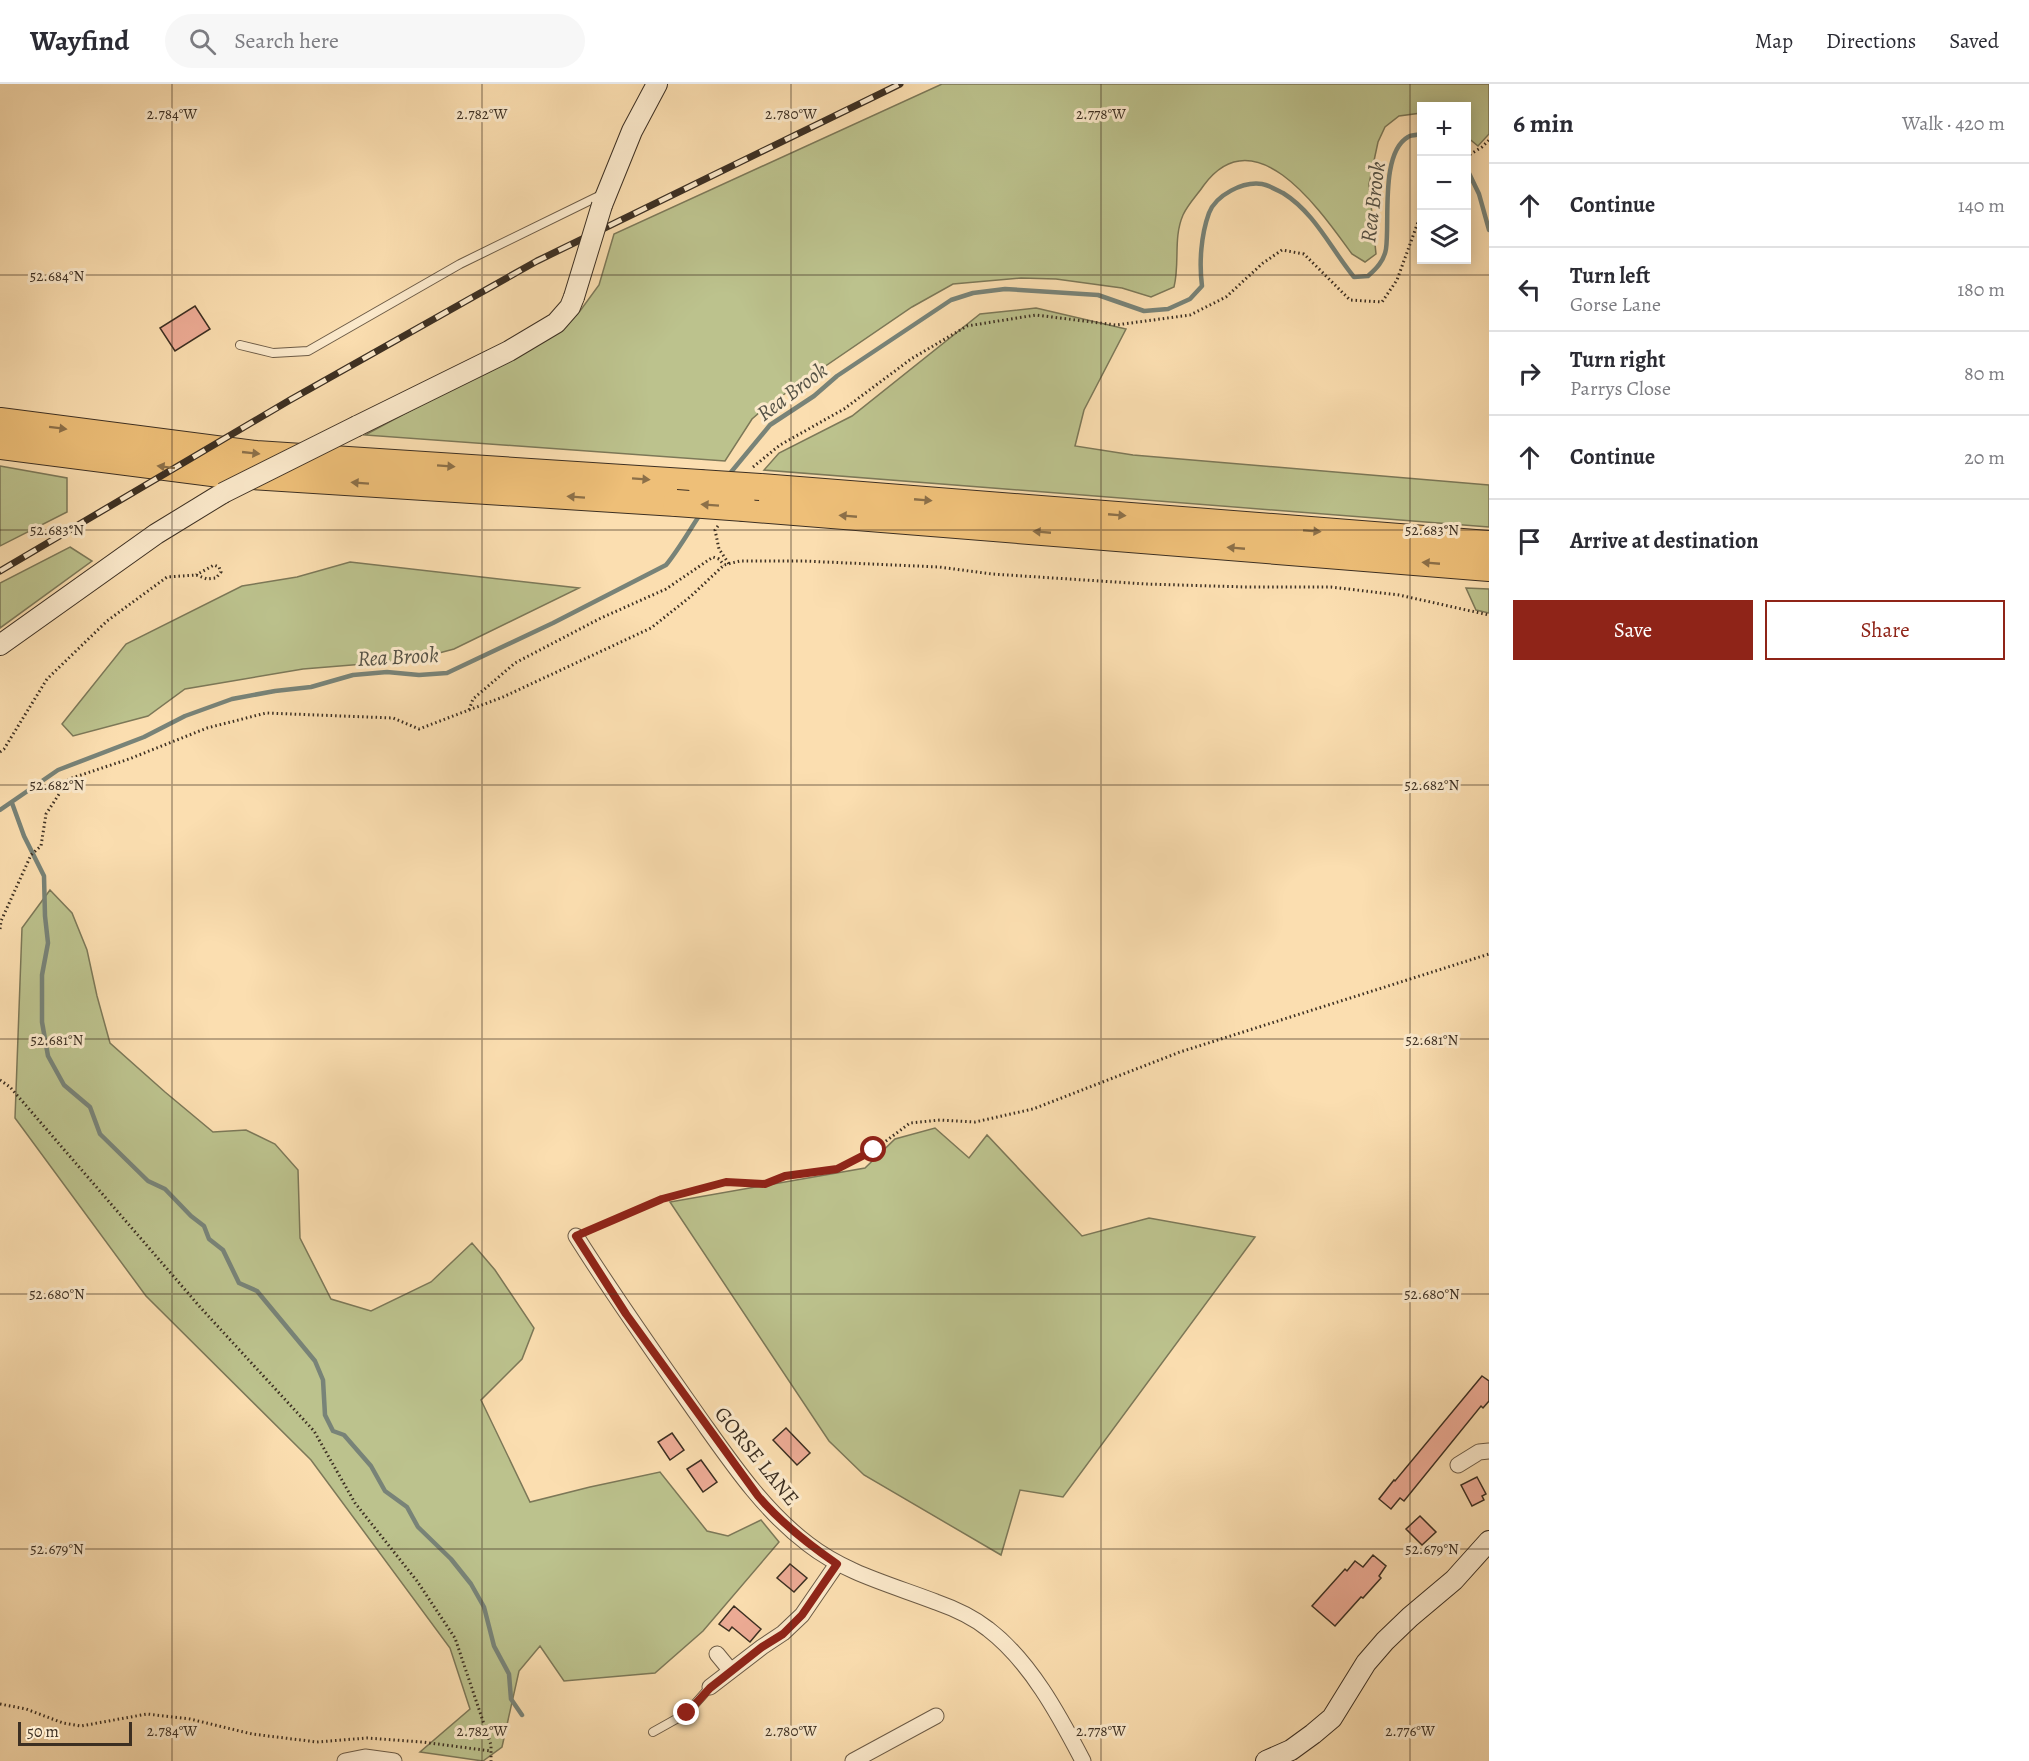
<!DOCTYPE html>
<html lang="en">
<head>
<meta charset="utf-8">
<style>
	body { margin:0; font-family:Alegreya,serif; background:#f7f7f7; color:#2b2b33 }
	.controls { position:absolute; right:18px; top:18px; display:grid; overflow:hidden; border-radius:0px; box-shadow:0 3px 15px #0003 }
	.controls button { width:54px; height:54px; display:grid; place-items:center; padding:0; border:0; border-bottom:2px solid #e1e1e2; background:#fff; color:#2b2b33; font:30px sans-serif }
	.scale { position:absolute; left:18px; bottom:15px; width:114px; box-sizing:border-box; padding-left:6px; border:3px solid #3c2f22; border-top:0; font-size:16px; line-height:21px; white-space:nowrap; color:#3c2f22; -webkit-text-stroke:4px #fceacc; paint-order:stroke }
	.stop { position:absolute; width:18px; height:18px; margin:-14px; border:4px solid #8f2418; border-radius:50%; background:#fff }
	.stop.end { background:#8f2418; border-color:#fff; box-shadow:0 2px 6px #0008 }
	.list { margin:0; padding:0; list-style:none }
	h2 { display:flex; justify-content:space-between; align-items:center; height:78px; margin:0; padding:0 24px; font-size:26px }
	h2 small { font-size:20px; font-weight:400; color:#7c7c81 }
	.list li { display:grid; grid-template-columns:39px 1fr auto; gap:18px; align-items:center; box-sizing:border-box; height:84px; padding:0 24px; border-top:2px solid #e1e1e2 }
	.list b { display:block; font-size:22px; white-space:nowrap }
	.list p { margin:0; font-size:20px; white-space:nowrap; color:#7c7c81 }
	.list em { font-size:20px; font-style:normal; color:#7c7c81 }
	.actions { display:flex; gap:12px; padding:18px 24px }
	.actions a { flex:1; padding:14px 0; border:2px solid #8f2418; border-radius:0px; text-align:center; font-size:21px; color:#8f2418 }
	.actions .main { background:#8f2418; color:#fff }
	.icon { flex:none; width:33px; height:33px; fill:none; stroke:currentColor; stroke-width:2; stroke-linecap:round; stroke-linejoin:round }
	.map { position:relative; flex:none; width:1489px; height:1677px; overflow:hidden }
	header { display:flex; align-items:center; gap:36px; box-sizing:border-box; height:84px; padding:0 30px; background:#fff; border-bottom:2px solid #e1e1e2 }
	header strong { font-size:28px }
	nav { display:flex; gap:33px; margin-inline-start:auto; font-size:21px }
	.search { width:420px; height:54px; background:#f7f7f7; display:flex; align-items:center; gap:15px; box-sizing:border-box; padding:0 21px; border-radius:33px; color:#7c7c81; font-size:22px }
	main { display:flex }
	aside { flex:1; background:#fff }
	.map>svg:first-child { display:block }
	.green { fill:#bcc28d; stroke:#7c7858; stroke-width:1.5 }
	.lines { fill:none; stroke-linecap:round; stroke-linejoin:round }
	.stream { stroke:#788378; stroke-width:4.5 }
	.building { fill:#eeac96; stroke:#3c2f22; stroke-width:1.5 }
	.lane-casing { stroke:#6c5b46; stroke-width:10 }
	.street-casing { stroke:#6c5b46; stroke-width:17 }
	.secondary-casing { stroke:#3c2f22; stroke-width:22 }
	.highway-casing { stroke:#3c2f22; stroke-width:28 }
	.path { stroke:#3c2f22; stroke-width:3; stroke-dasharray:1.5 3; stroke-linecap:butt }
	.lane { stroke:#fceacc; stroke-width:8 }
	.street { stroke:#fceacc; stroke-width:15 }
	.secondary { stroke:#fceacc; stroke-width:20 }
	.highway { stroke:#eebf78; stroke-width:26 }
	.rail-casing { stroke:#3c2f22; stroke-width:7 }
	.rail { stroke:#fceacc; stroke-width:4.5; stroke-dasharray:14; stroke-linecap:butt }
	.secondary-bridge-casing { stroke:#3c2f22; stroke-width:22; stroke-linecap:butt }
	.highway-bridge-casing { stroke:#3c2f22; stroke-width:28; stroke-linecap:butt }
	.secondary-bridge { stroke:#fceacc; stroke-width:20 }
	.highway-bridge { stroke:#eebf78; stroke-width:26 }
	.oneway { fill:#8c7049 }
	.route { stroke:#8f2418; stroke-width:8 }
	.ticks { fill:none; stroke:#3c2f22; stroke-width:1.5; stroke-opacity:0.45 }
	.labels { text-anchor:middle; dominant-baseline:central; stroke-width:6; stroke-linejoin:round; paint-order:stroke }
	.street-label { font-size:21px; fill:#3c2f22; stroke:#fceacc }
	.water-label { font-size:22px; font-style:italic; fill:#555246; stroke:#fceacc }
	.ticks-label { font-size:15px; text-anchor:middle; fill:#3c2f22; stroke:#fceacc; stroke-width:6; stroke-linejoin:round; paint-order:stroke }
</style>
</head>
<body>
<header>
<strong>Wayfind</strong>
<div class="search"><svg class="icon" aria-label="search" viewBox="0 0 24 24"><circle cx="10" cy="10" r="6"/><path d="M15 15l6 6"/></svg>Search here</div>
<nav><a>Map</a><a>Directions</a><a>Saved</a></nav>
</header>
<main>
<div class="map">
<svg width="1489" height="1677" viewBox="0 0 1489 1677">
	<rect width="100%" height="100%" fill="#fbdeb0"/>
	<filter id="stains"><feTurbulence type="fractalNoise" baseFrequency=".00333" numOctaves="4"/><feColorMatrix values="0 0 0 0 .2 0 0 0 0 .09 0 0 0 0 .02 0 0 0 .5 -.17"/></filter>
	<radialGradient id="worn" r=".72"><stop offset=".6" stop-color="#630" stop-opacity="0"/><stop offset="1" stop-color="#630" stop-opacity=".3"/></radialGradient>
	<path class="green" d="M942,0h547v50l-11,12 -11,-9 -1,-31h-44l-1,7 -22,3 -14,11 -7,15 -9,42 7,70 -11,8 -13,-8c-30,-41 -96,-139 -148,-69 -6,9 -16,19 -21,30 -10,23 -3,48 -9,72l-23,10 -29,-9 -66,-9 -35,-1 -68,6 -41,23 -145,99 -15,13 -27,42 -360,-26 193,-104 22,-20 19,-26 15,-51z
		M1036,224l90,21 -42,81 -9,36 58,9 356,30v42l-725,-57 15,-17 73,-37 128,-102z
		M0,382l67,12v34l-67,34z
		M70,463l22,14 -92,67v-45z
		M350,478l229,26 -125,61 -41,11 -110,9 -118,20 -37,27 -75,20 -11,-12 64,-80 116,-58 55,-9z
		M1466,504l23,1v24l-13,-3z
		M50,806l22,23 15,37 10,46 13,47 55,49 48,40 33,-2 29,14 23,26 2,68 31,61 40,12 60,-29 41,-39 23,27 39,58 -12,31 -41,41 49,102 60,-15 70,-15 47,59 21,5 33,-16 18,22 -76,89 -48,42 -91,8 -24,-35 -21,25 -17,76 -19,14 -63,-9 50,-43 -20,-61 -139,-188 -165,-164 -131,-178 7,-190z
		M935,1044l34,30 18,-23 95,101 67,-18 106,19 -192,260 -43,-7 -19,65 -137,-80 -35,-34 -159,-239 195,-34 30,-29z"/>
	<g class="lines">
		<path class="stream" d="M1466,83l13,27 10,36
			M727,393l43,-52 44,-29 23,-20 114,-76 22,-7 32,-4 93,6 46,16 24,-2 22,-10 12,-13c-3,-23 -1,-51 7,-73 7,-18 34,-32 53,-29 6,1 15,6 21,9 32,20 48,56 71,84l14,-1c8,-7 16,-15 18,-27 4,-27 -6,-96 22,-112 3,-2 10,-2 14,-3
			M12,719l12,33 20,40 1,40 3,27 -6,32v47l6,34 16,29 26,22 10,27 48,47 17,8 26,27 13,10 5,13 14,11 16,33 18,8 58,70 8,19 2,35 8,16 11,4 27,31 14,25 22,16 11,20 33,32 20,25 13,23 10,39 15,28 2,25 11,16
			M0,726l58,-40 86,-33 41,-21 47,-17 43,-8 36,-4 42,-12 34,-3 32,3 28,-2 106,-50 113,-58c13,-16 23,-34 35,-52"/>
	</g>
	<path class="building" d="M195,222l15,23 -35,22 -15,-23z
		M1482,1292l7,5v20l-6,7 -2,-2 -77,95 -4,-3 -9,11 -12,-10 15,-19 1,1z
		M786,1344l24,25 -13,12 -24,-25z
		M672,1349l12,17 -14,10 -12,-18z
		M701,1376l16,22 -14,10 -16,-23z
		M1477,1393l9,17 -4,2 2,4 -12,6 -11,-21z
		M1420,1432l16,16 -14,13 -16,-16z
		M1373,1471l13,11 -7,10 2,2 -18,20 -2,-1 -26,29 -23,-20 33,-37 2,2 8,-10 8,6z
		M790,1480l17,14 -13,14 -17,-14z
		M734,1522l27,23 -11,13 -18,-15 -3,4 -10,-7z"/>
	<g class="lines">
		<g class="lane-casing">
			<path id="lane" d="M240,261l33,8 35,-2 152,-87 143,-70
				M653,1648l34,-19 23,-26"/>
		</g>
		<g class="street-casing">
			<path id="street" d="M576,1152c39,62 81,121 123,181 32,45 64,93 109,127 37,29 84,41 128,58 17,6 37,15 52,27 42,32 71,86 95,132
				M1458,1381l21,-13 10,-1
				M717,1570l14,17
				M710,1603l52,-40 21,-14 19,-18 35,-51
				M345,1677l20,-4 29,4
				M853,1677l83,-45"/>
		</g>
		<g class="secondary-casing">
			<path id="secondary" d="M602,121l30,-74 25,-47
				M357,342l152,-75 47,-28 14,-16 4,-10
				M0,561l156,-111 67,-41
				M1266,1677l25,-11 22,-16 19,-16 34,-55 19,-22 25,-24 44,-37 35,-39"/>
		</g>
		<g class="highway-casing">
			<path id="highway" d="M0,337l256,33 444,29
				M0,362l220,28 456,29
				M760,403l729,57
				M744,424l745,60"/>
		</g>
		<path class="path" d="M1466,73l16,-10 7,-7
			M753,383l27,-22 64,-36 67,-50 56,-33 69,-11 80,10 74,-10 36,-18 37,-34 19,-13 22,4 46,46 32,2 15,-22 25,-69
			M718,442l-3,4 4,19 10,15
			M469,626l4,-11 42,-36 86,-45 65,-29 47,-32 6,2 5,6
			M0,668l4,-3 43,-70 60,-58 60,-44 29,-2 11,4 9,-1 5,-6 -2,-5 -5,-2 -18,10
			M0,845l1,-8 30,-66 10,-9 5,-32 23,-35 60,-20 78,-31 59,-15 127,5 26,11 84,-32 148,-69 39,-31 34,-32 16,-4h63l136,6 53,7 154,10 100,3h85l68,8 90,20
			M0,996l10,7 190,220 114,124 41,72 62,78 38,57 36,107v16
			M589,1147l73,-32 64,-17 39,1 20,-7 52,-7 37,-19 36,-27 30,-3 35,2 58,-13 147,-57 309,-98
			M0,1620l26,5 37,14 18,3 66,-12 43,5 62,15 65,8 50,-4 55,4 69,9"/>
		<use href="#lane" class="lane"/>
		<use href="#street" class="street"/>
		<use href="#secondary" class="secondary"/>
		<use href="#highway" class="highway"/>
		<g class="rail-casing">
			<path id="rail" d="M0,487l290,-171 247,-139 363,-177"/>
		</g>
		<use href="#rail" class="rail"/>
		<g class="secondary-bridge-casing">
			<path id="secondary-bridge" d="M574,213l28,-92
				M223,409l134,-67"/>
		</g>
		<g class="highway-bridge-casing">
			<path id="highway-bridge" d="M700,399l60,4
				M676,419l68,5"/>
		</g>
		<use href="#secondary-bridge" class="secondary-bridge"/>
		<use href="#highway-bridge" class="highway-bridge"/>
	</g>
	<defs><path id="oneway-solid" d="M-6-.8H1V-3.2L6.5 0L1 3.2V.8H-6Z" transform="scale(1.5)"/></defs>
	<g class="oneway">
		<use href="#oneway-solid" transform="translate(58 344) rotate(7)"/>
		<use href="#oneway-solid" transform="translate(251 369) rotate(6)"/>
		<use href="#oneway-solid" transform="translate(446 382) rotate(4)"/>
		<use href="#oneway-solid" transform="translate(166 383) rotate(-173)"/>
		<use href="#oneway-solid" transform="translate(641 395) rotate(4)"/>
		<use href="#oneway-solid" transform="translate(360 399) rotate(-176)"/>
		<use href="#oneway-solid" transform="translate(576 413) rotate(-176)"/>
		<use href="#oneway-solid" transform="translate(923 416) rotate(5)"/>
		<use href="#oneway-solid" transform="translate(710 421) rotate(-176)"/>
		<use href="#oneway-solid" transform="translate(1117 431) rotate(5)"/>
		<use href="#oneway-solid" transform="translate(848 432) rotate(-175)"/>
		<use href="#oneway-solid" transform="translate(1312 447) rotate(4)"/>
		<use href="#oneway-solid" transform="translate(1042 448) rotate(-175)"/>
		<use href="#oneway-solid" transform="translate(1236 464) rotate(-175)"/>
		<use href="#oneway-solid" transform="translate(1431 479) rotate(-175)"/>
	</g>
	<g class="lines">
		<path class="route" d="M687,1629l23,-25 52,-41 21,-13 19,-19 35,-51c-29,-20 -56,-41 -79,-68l-132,-182 -50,-78 86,-37 64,-17 39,2 20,-8 52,-7 37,-19"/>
	</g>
	<path class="ticks" d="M172,0v1677M482,0v1677M791,0v1677M1101,0v1677M1410,0v1677M0,191h1489M0,446h1489M0,701h1489M0,955h1489M0,1210h1489M0,1465h1489"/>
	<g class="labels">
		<g class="street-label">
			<text transform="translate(757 1372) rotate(51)">GORSE LANE</text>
		</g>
		<g class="water-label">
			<text transform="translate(1373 118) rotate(-83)">Rea Brook</text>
			<text transform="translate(792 308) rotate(-37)">Rea Brook</text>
			<text transform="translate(398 573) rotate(-3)">Rea Brook</text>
		</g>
	</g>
	<g class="ticks-label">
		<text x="172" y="35">2.784°W</text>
		<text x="482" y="35">2.782°W</text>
		<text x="791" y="35">2.780°W</text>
		<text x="1101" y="35">2.778°W</text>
		<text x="57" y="197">52.684°N</text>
		<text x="57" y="451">52.683°N</text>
		<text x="1432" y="451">52.683°N</text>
		<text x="57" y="706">52.682°N</text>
		<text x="1432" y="706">52.682°N</text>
		<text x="57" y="961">52.681°N</text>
		<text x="1432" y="961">52.681°N</text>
		<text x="57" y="1215">52.680°N</text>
		<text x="1432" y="1215">52.680°N</text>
		<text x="57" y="1470">52.679°N</text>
		<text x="1432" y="1470">52.679°N</text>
		<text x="172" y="1652">2.784°W</text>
		<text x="482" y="1652">2.782°W</text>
		<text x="791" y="1652">2.780°W</text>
		<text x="1101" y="1652">2.778°W</text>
		<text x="1410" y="1652">2.776°W</text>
	</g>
	<rect width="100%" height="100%" filter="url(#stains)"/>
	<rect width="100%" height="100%" fill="url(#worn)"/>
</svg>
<div class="controls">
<button>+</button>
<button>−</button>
<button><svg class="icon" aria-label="layers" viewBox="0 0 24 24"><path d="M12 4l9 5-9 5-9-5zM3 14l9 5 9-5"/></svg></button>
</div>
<div class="scale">50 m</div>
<div class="stop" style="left:874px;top:1066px"></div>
<div class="stop end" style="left:687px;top:1629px"></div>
</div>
<aside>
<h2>6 min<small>Walk · 420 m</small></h2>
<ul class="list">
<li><svg class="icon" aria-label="ahead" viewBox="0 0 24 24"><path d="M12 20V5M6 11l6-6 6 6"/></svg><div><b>Continue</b></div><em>140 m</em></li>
<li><svg class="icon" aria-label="left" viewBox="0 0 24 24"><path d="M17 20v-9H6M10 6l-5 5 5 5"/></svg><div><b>Turn left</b><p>Gorse Lane</p></div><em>180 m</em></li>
<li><svg class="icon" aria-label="right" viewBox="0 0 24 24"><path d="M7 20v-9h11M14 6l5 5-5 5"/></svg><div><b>Turn right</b><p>Parrys Close</p></div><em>80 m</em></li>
<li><svg class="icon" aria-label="ahead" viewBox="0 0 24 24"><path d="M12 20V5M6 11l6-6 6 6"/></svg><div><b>Continue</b></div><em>20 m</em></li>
<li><svg class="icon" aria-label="arrive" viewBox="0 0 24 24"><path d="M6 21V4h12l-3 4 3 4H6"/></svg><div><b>Arrive at destination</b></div></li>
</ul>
<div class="actions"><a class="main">Save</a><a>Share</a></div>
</aside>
</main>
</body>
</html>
